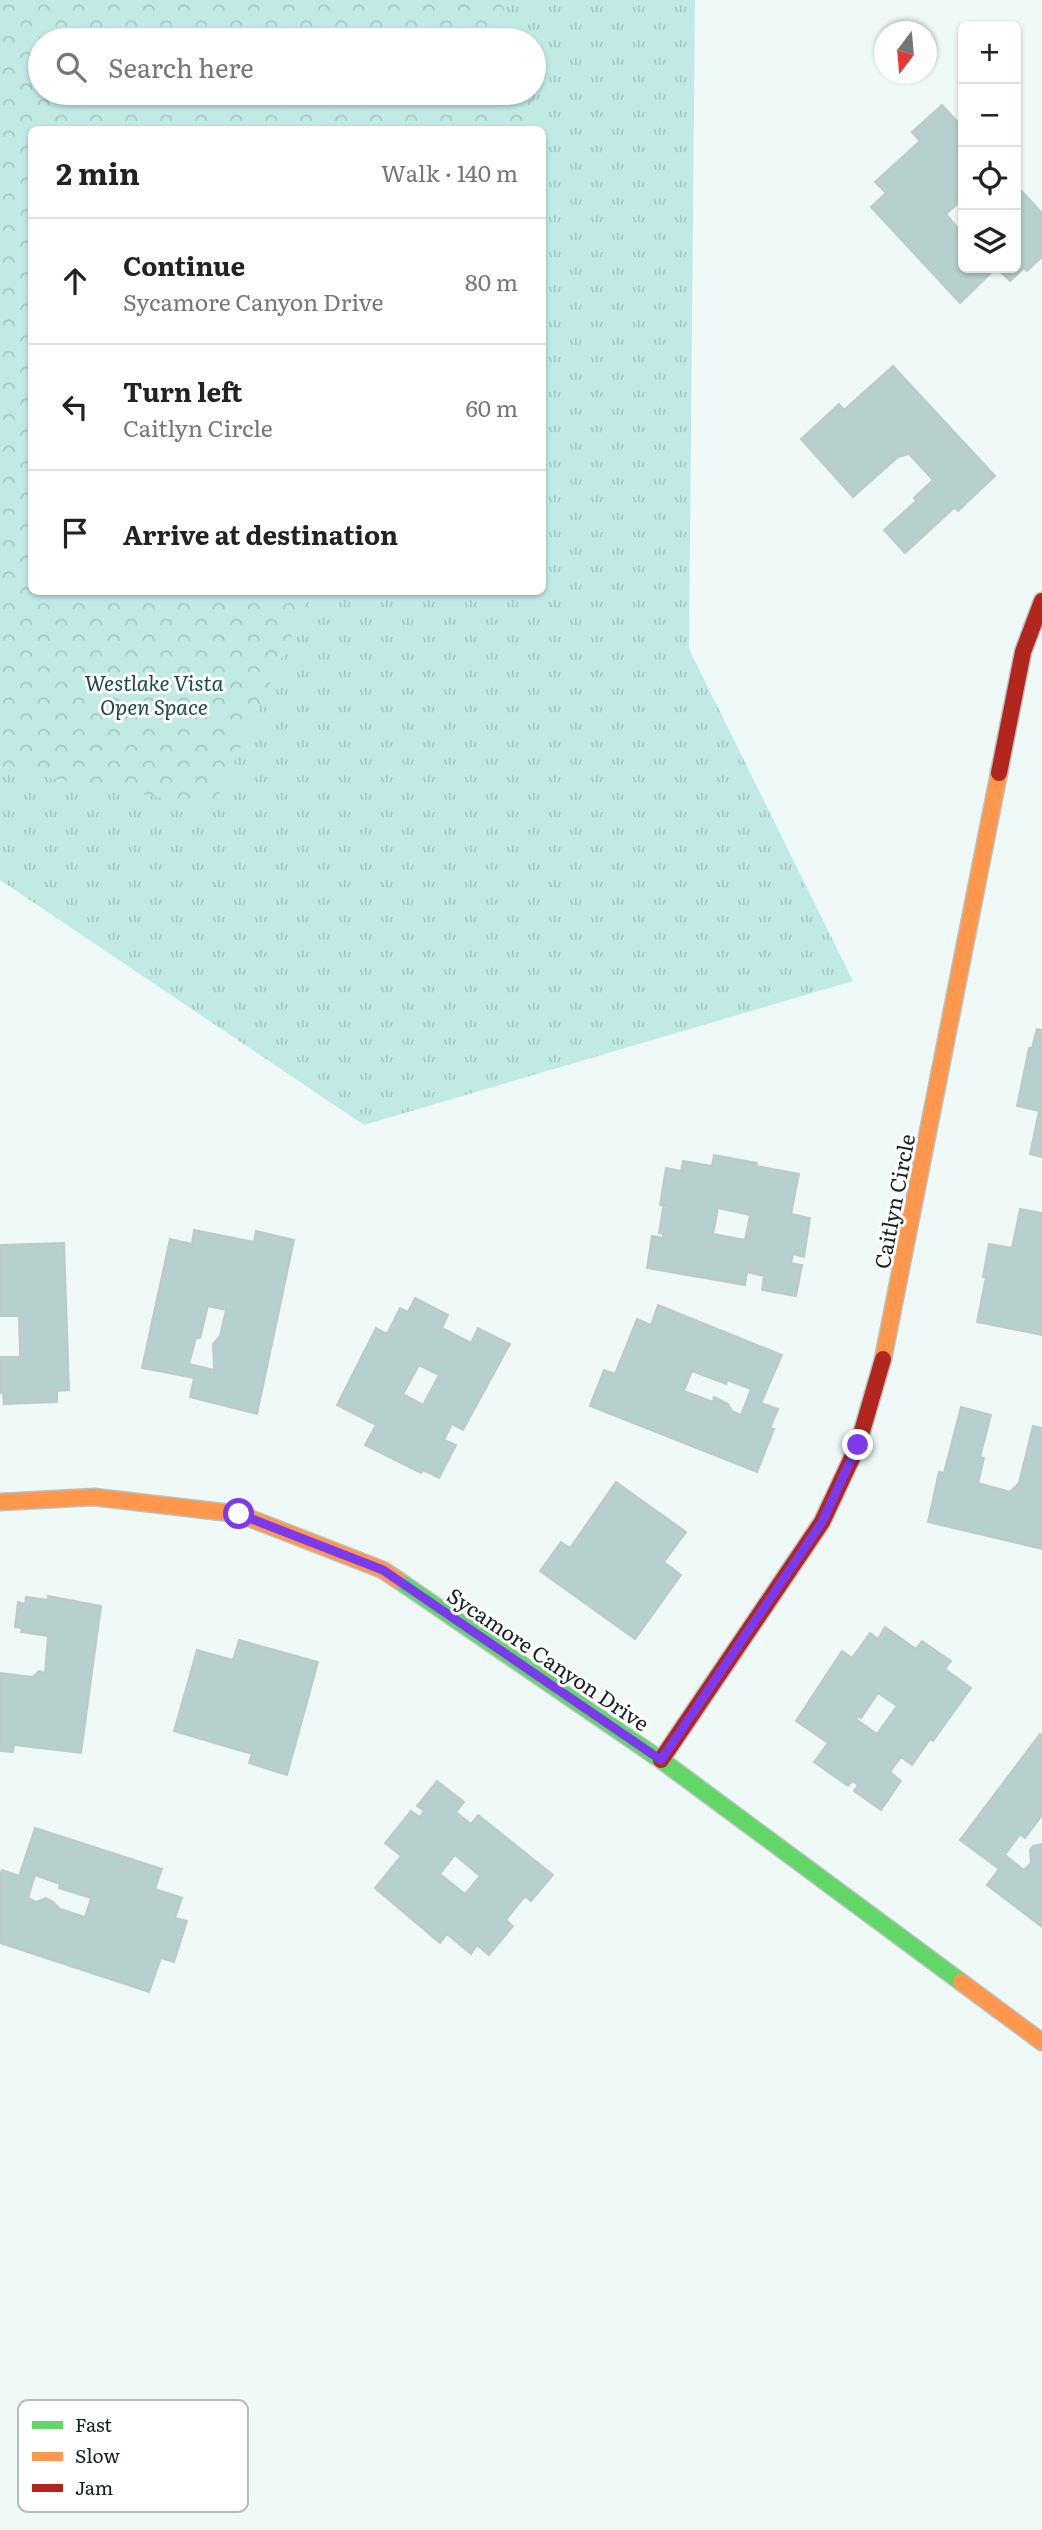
<!DOCTYPE html>
<html lang="en">
<head>
<meta charset="utf-8">
<style>
	body { margin:0; font-family:Literata,serif; background:#f2f2f2; color:#222 }
	.controls { position:absolute; right:21px; top:21px; display:grid; overflow:hidden; border-radius:10px; box-shadow:0 2px 5px #0004 }
	.controls button { width:63px; height:63px; display:grid; place-items:center; padding:0; border:0; border-bottom:2px solid #e0e0e0; background:#fff; color:#222; font:35px sans-serif }
	.compass { position:absolute; left:874px; top:21px; width:63px; height:63px; border-radius:50%; background:#fff; box-shadow:0 2px 5px #0004; rotate:196deg }
	.stop { position:absolute; width:21px; height:21px; margin:-16px; border:5px solid #7c3aed; border-radius:50%; background:#fff }
	.stop.end { background:#7c3aed; border-color:#fff; box-shadow:0 2px 7px #0008 }
	.list { margin:0; padding:0; list-style:none }
	h2 { display:flex; justify-content:space-between; align-items:center; height:91px; margin:0; padding:0 28px; font-size:30px }
	h2 small { font-size:23px; font-weight:400; color:#767676 }
	.list li { display:grid; grid-template-columns:46px 1fr auto; gap:21px; align-items:center; box-sizing:border-box; height:126px; padding:0 28px; border-top:2px solid #e0e0e0 }
	.list b { display:block; font-size:26px; white-space:nowrap }
	.list p { margin:0; font-size:23px; white-space:nowrap; color:#767676 }
	.list em { font-size:23px; font-style:normal; color:#767676 }
	.icon { flex:none; width:38px; height:38px; fill:none; stroke:currentColor; stroke-width:2; stroke-linecap:round; stroke-linejoin:round }
	.map { position:relative; flex:none; width:1042px; height:2530px; overflow:hidden }
	.search { position:absolute; background:#fff; box-shadow:0 2px 5px #0004; left:28px; top:28px; width:518px; height:77px; display:flex; align-items:center; gap:18px; box-sizing:border-box; padding:0 24px; border-radius:38px; color:#767676; font-size:26px }
	.panel { position:absolute; background:#fff; box-shadow:0 2px 5px #0004; left:28px; top:126px; width:518px; height:469px; border-radius:10px }
	.map>svg:first-child { display:block }
	.grass { fill:url(#grass-tufts); fill-rule:evenodd }
	.forest { fill:url(#forest-crowns) }
	.building { fill:#b5d0cd; stroke:#bfc9c8; stroke-width:2; fill-rule:evenodd }
	.lines { fill:none; stroke-linecap:round; stroke-linejoin:round }
	.fast-casing { stroke:#b8c2c0; stroke-width:19 }
	.slow-casing { stroke:#b8c2c0; stroke-width:19 }
	.jam-casing { stroke:#b8c2c0; stroke-width:19 }
	.fast { stroke:#63d668; stroke-width:16 }
	.slow { stroke:#ff974d; stroke-width:16 }
	.jam { stroke:#b3261e; stroke-width:16 }
	.route { stroke:#7c3aed; stroke-width:9 }
	.labels { text-anchor:middle; dominant-baseline:central; stroke-width:6; stroke-linejoin:round; paint-order:stroke }
	.park-label { font-size:21px; font-style:italic; fill:#194b46; stroke:#fff }
	.street-label { font-size:21px; fill:#15211f; stroke:#fff }
	.key { fill:#fff; stroke:#b9bcbc; stroke-width:2 }
	.key-label { font-size:19px; fill:#15211f }
</style>
</head>
<body>
<div class="map">
<svg width="1042" height="2530" viewBox="0 0 1042 2530">
	<defs>
		<pattern id="grass-tufts" width="24" height="20" patternUnits="userSpaceOnUse" patternTransform="scale(1.75)"><rect width="24" height="20" fill="#c2eae4"/><path d="M3 7l-1-3M5 7V3M7 7l1-3M15 17l-1-3M17 17v-4M19 17l1-3" fill="none" stroke="#a6c8c3"/></pattern>
		<pattern id="forest-crowns" width="20" height="18" patternUnits="userSpaceOnUse" patternTransform="scale(1.75)"><rect width="20" height="18" fill="#c2eae4"/><path d="M2 6a3 3 0 1 1 6 0M12 15a3 3 0 1 1 6 0" fill="none" stroke="#a6c8c3"/></pattern>
	</defs>
	<rect width="100%" height="100%" fill="#effaf8"/>
	<path class="grass" d="M0,0h695l-6,649 164,332 -489,144 -364,-245zM40,40h494v53h-494zM32,130h510v462h-510z"/>
	<path class="forest" d="M0,0h501l13,40h-474v53h491l4,12 -11,24 -492,1v462h280l-99,215 -213,-38z"/>
	<path class="building" d="M942,105l21,23v76l-2,-3 -15,13 17,20v34h33l-36,35 -89,-96 15,-14 -11,-11 45,-41 -8,-9z
		M1016,185l26,28v44l-15,14 -3,-3 -14,13 -13,-13h19z
		M893,366l102,110 -37,35 -3,-4 -50,46 -21,-23 32,-29 -2,-3 19,-18 -24,-26 -11,3 -45,40 -52,-58 38,-35 5,6z
		M1037,1029l5,1v127l-12,-3 9,-43 -22,-5 12,-58h3z
		M714,1155l43,8 -1,3 43,8 -8,40 19,4 -6,39 -11,-3 -2,9 11,2 -6,31 -34,-6 2,-14 -17,-4 -2,13 -98,-17 5,-32 11,2v-4l-4,-1 4,-25 7,1v-2l-10,-2 6,-37 15,3 2,-10 29,5zM718,1208l32,7 -5,25 -32,-6z
		M1020,1209l22,4v122l-65,-13 9,-45h-3l6,-33 23,4z
		M194,1230l60,12 2,-11 38,9 -37,174 -67,-17 4,-19 -52,-10 28,-129 22,5zM208,1306l18,4 -6,26 -7,8 1,26 -25,-6 7,-26h4z
		M64,1243l5,147 -12,1v11l-53,2 -1,-11h-3v-36h20l-1,-41h-19v-71z
		M415,1298l33,17 -6,13 29,15 7,-15 32,16 -47,86 -11,-6 -8,16 12,5 -17,33 -16,-8 -2,3 -56,-28 11,-20 -39,-20 39,-77 11,6 13,-26 8,4zM419,1365l20,10 -16,30 -20,-11z
		M658,1305l124,50 -21,48 17,6 -8,19 4,1 -17,43 -167,-66 14,-36 11,4 22,-55 14,6zM692,1371l34,13 1,-4 24,9 -10,26 -9,-4 -4,-7 -14,-7 -1,5 -29,-11z
		M961,1407l30,8 -11,42 4,1 -6,25 32,9 9,-9 14,-57 9,2v121l-114,-27 11,-50 5,1z
		M616,1482l70,50 -22,30 17,13 -46,64 -95,-68 21,-29 9,6z
		M48,1596l53,10 -20,147 -67,-8 -1,7 -13,-1v-78l33,4 6,-6 6,2 3,-37 -27,-4 1,-4 -7,-1 3,-25 7,2 1,-7 22,3z
		M885,1627l31,22 6,-8 29,20 -6,8 26,19 -38,53 -3,-2 -18,26 -11,-8 -11,15 11,9 -20,29 -27,-19 4,-6 -6,-4 -4,5 -34,-24 14,-19 -32,-22 46,-70 10,7 18,-25 8,6zM878,1693l19,13 -20,28 -21,-15 2,-3 3,2z
		M239,1640l79,22 -31,113 -38,-12 3,-9 -78,-23 23,-81 36,10z
		M1040,1734l2,2v79l-17,23 -5,-4 -15,21 19,15 7,-7 -1,-13 3,-4 9,-2v83l-55,-42 12,-16 -39,-29z
		M437,1781l27,21 -8,10 15,12 7,-9 75,60 -22,26 -6,-5 -19,24 7,6 -24,29 -12,-10 -6,9 -24,-20 -7,9 -65,-55 26,-32 -16,-13 26,-32 9,6 4,-6 -7,-5zM455,1855l25,21 -15,18 -25,-20z
		M35,1828l127,41 -7,20 27,9 -7,20 12,3 -13,41 -13,-4 -12,34 -149,-49v-68l2,-5 17,6zM35,1875l25,9 -1,4 32,10 -6,19 -25,-8 -8,-8 -6,-3 -10,4 -8,-4z"/>
	<g class="lines">
		<g class="fast-casing">
			<path id="fast" d="M398,1580l263,180 300,222"/>
		</g>
		<g class="slow-casing">
			<path id="slow" d="M883,1359l116,-586
				M0,1502l94,-5 145,17 144,56 15,10
				M961,1982l81,60"/>
		</g>
		<g class="jam-casing">
			<path id="jam" d="M999,773l24,-121 19,-51
				M661,1760l161,-238 36,-77 25,-86"/>
		</g>
		<use href="#fast" class="fast"/>
		<use href="#slow" class="slow"/>
		<use href="#jam" class="jam"/>
	</g>
	<g class="lines">
		<path class="route" d="M239,1514l144,56 278,190 161,-238 36,-77"/>
	</g>
	<g class="labels">
		<g class="park-label">
			<text x="154" y="681">Westlake Vista<tspan x="154" dy="24">Open Space</tspan></text>
		</g>
		<g class="street-label">
			<text transform="translate(893 1201) rotate(-79)">Caitlyn Circle</text>
			<text transform="translate(549 1658) rotate(34)">Sycamore Canyon Drive</text>
		</g>
	</g>
	<rect x="18" y="2400" width="230" height="112" rx="10" class="key"/>
	<rect x="32" y="2421" width="31" height="8" fill="#63d668"/>
	<rect x="32" y="2452" width="31" height="9" fill="#ff974d"/>
	<rect x="32" y="2484" width="31" height="8" fill="#b3261e"/>
	<g class="key-label">
		<text x="75" y="2432">Fast</text>
		<text x="75" y="2463">Slow</text>
		<text x="75" y="2495">Jam</text>
	</g>
</svg>
<div class="controls">
<button>+</button>
<button>−</button>
<button><svg class="icon" aria-label="locate" viewBox="0 0 24 24"><circle cx="12" cy="12" r="6"/><path d="M12 2v4M12 18v4M2 12h4M18 12h4"/></svg></button>
<button><svg class="icon" aria-label="layers" viewBox="0 0 24 24"><path d="M12 4l9 5-9 5-9-5zM3 14l9 5 9-5"/></svg></button>
</div>
<svg class="compass" viewBox="-18 -18 36 36"><path d="M0-13l5 13h-10z" fill="#e53935"/><path d="M0 13l5-13h-10z" fill="#767676"/></svg>
<div class="stop" style="left:239px;top:1514px"></div>
<div class="stop end" style="left:858px;top:1445px"></div>
<div class="search"><svg class="icon" aria-label="search" viewBox="0 0 24 24"><circle cx="10" cy="10" r="6"/><path d="M15 15l6 6"/></svg>Search here</div>
<section class="panel">
<h2>2 min<small>Walk · 140 m</small></h2>
<ul class="list">
<li><svg class="icon" aria-label="ahead" viewBox="0 0 24 24"><path d="M12 20V5M6 11l6-6 6 6"/></svg><div><b>Continue</b><p>Sycamore Canyon Drive</p></div><em>80 m</em></li>
<li><svg class="icon" aria-label="left" viewBox="0 0 24 24"><path d="M17 20v-9H6M10 6l-5 5 5 5"/></svg><div><b>Turn left</b><p>Caitlyn Circle</p></div><em>60 m</em></li>
<li><svg class="icon" aria-label="arrive" viewBox="0 0 24 24"><path d="M6 21V4h12l-3 4 3 4H6"/></svg><div><b>Arrive at destination</b></div></li>
</ul>
</section>
</div>
</body>
</html>
